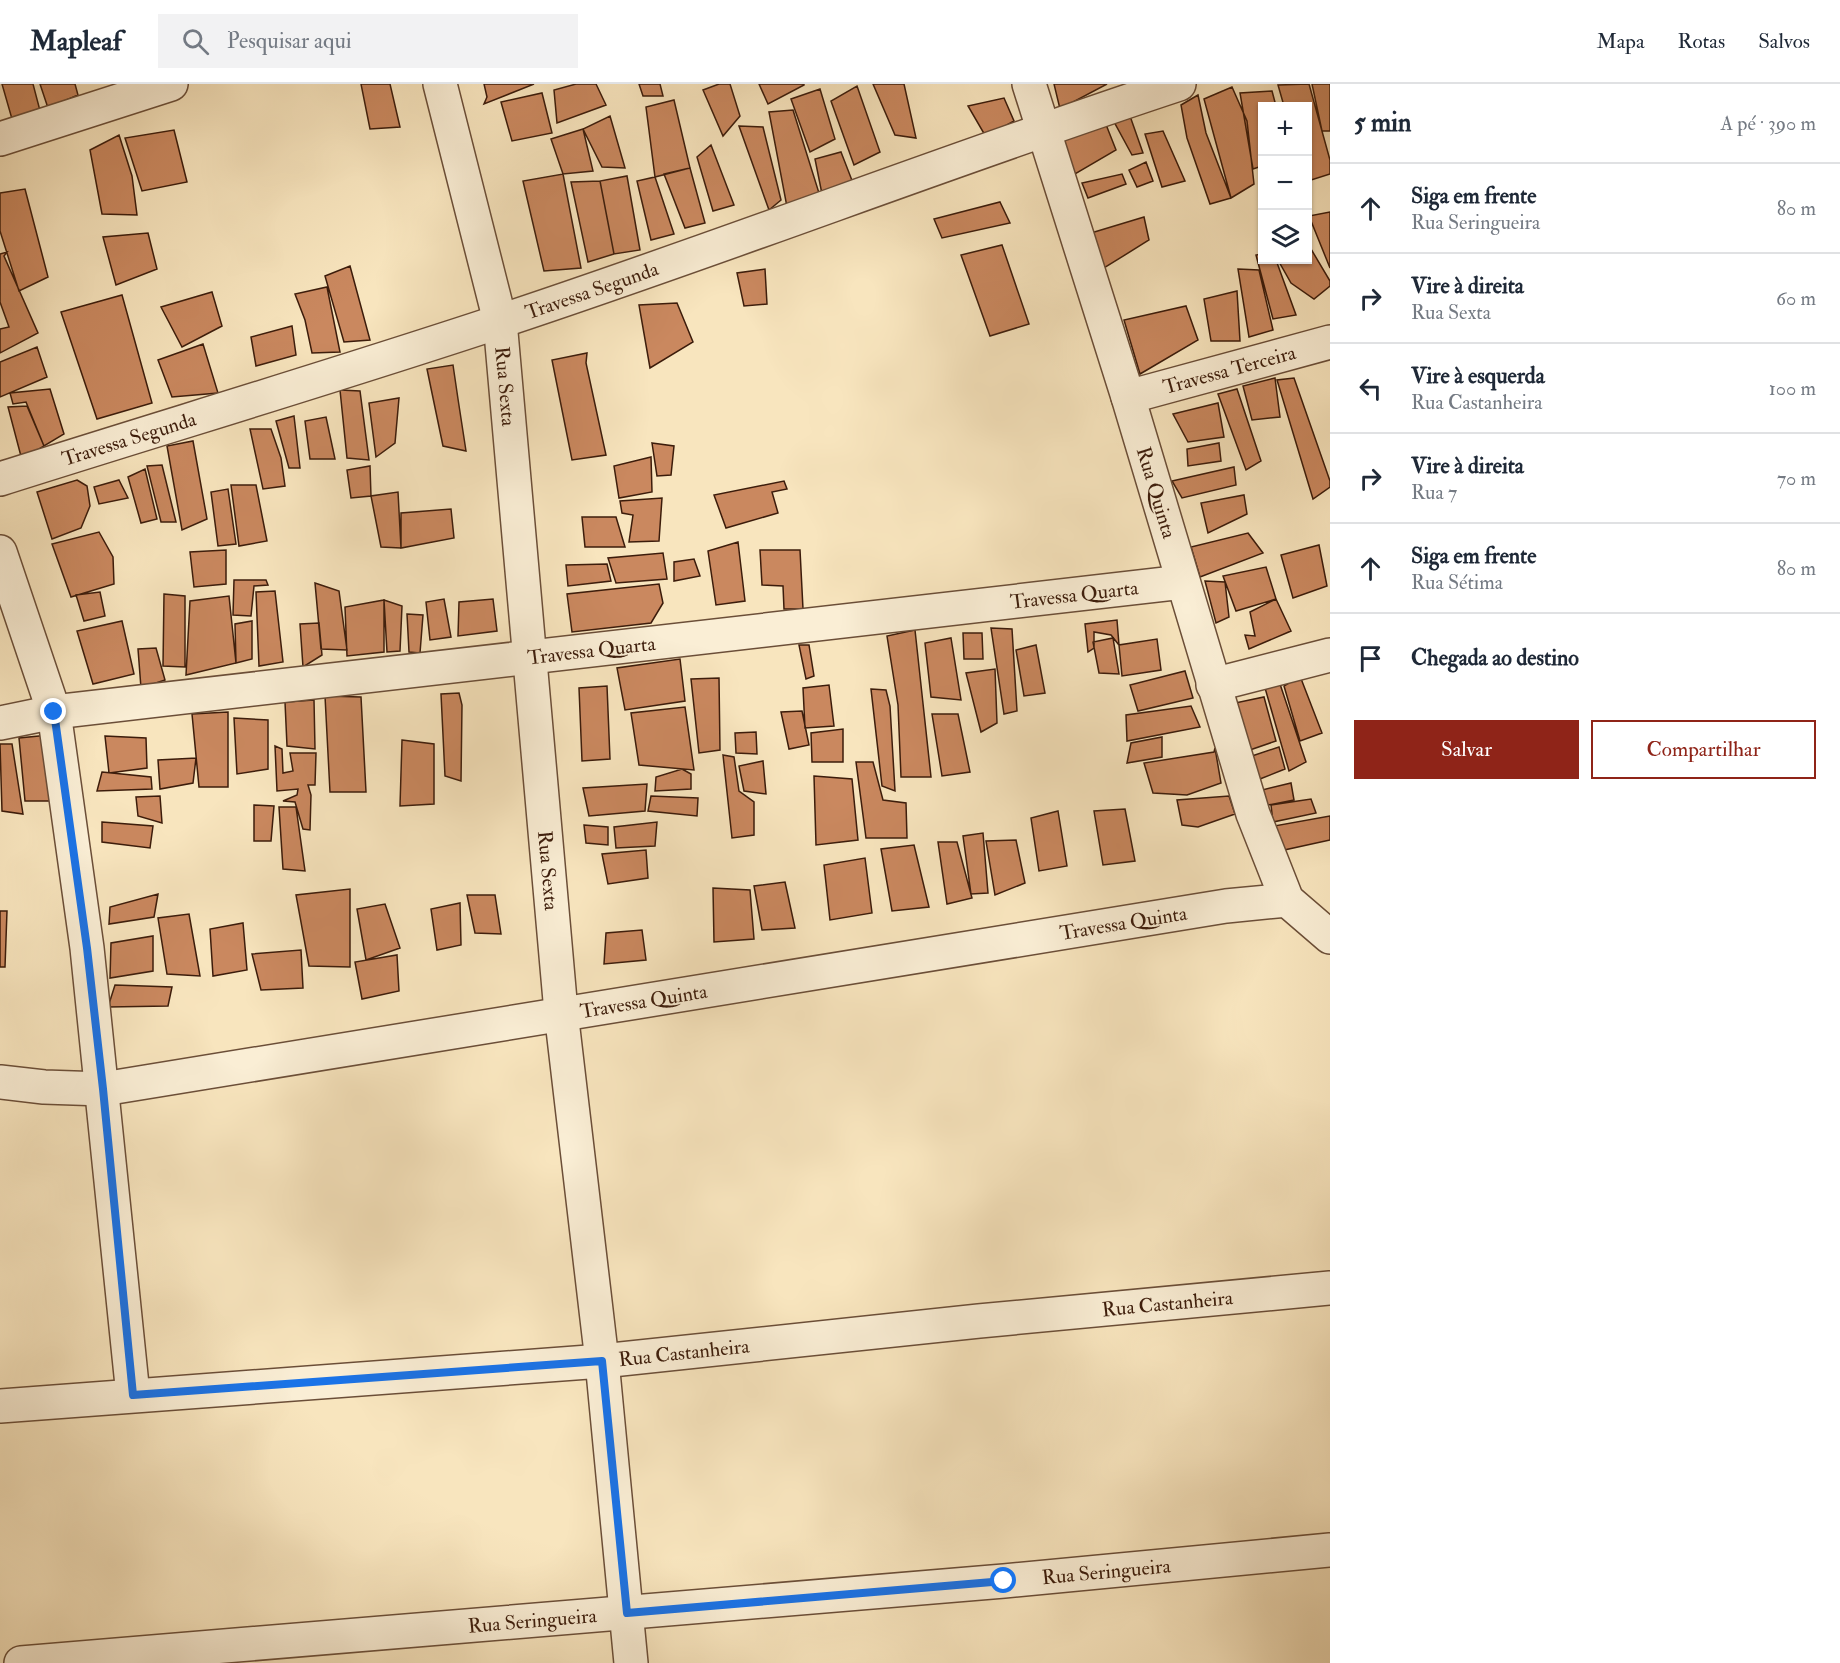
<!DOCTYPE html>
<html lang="pt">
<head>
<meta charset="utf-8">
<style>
	body { margin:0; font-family:"IM FELL Double Pica",serif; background:#f2f2f3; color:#1f2937 }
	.controls { position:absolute; right:18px; top:18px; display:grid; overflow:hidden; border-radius:0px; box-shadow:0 2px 4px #0004 }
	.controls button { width:54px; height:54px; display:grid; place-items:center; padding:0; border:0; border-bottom:2px solid #e0e1e3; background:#fff; color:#1f2937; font:30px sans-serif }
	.stop { position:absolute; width:18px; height:18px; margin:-14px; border:4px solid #1a73e8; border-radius:50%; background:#fff }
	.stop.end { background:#1a73e8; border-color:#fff; box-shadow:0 2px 6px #0008 }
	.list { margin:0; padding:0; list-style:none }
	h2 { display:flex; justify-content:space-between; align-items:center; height:78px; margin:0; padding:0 24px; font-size:26px }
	h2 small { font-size:20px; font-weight:400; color:#747a83 }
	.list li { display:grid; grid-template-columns:39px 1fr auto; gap:18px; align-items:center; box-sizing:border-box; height:90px; padding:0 24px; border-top:2px solid #e0e1e3 }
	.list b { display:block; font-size:22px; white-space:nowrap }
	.list p { margin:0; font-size:20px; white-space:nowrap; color:#747a83 }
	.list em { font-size:20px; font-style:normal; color:#747a83 }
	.actions { display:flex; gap:12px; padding:18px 24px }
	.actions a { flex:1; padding:14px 0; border:2px solid #8f2418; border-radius:0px; text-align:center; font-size:21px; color:#8f2418 }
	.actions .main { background:#8f2418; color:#fff }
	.icon { flex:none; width:33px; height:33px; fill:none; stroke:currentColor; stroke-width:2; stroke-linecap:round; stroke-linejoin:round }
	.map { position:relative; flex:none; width:1330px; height:1579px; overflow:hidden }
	header { display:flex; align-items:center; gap:36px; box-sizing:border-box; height:84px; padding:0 30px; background:#fff; border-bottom:2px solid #e0e1e3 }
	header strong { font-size:28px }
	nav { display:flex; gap:33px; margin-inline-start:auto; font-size:21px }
	.search { width:420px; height:54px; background:#f2f2f3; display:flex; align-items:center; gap:15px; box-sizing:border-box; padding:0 21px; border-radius:0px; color:#747a83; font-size:22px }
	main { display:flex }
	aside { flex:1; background:#fff }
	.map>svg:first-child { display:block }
	.building { fill:#ca885f; stroke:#3c1c0b; stroke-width:1.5 }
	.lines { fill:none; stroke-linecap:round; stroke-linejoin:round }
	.minor-casing { stroke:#6b4e38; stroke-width:36 }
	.minor { stroke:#faeed5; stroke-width:33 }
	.route { stroke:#1a73e8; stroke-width:8 }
	.labels { text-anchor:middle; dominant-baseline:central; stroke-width:4.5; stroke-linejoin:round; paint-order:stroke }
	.street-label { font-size:20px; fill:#3c1c0b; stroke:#faeed5 }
</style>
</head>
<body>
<header>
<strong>Mapleaf</strong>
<div class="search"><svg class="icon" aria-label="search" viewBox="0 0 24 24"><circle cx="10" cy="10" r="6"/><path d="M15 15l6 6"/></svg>Pesquisar aqui</div>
<nav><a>Mapa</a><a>Rotas</a><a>Salvos</a></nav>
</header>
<main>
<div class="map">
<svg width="1330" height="1579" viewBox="0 0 1330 1579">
	<rect width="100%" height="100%" fill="#f8e5be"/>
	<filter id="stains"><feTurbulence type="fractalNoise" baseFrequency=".00333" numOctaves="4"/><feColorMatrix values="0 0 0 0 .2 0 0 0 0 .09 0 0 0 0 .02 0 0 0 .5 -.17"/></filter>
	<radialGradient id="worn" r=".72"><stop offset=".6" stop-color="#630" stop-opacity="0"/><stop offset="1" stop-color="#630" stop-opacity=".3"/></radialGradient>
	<path class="building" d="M2,0h31l10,38 -29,4z
		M40,0h35l3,11 -30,13z
		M361,0h29l10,43 -30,2z
		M484,0h50l-50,20 3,-7z
		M576,0h20l10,21 -49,18 -3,-33z
		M639,0h21l3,12h-20z
		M719,0h11l10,32 -17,20 -20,-46z
		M759,0h45v1l-36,19z
		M873,0h31l12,54 -21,-3z
		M1054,0h53l-47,25z
		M1309,0l21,76v14l-22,7v-75h-24l-6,-21z
		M1312,0h18v47h-8z
		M857,2l23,66 -26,13 -23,-64z
		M1232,3l15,34 7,63 -23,14 -27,-99z
		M820,5l15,50 -25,13 -19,-53z
		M1272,7l4,15h-14v60l-9,3 -13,-76z
		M542,9l10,40 -40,8 -11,-39z
		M1198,11l8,38 25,65 -21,6 -23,-66 -6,-33z
		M1004,14l10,23 -28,16 -18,-31z
		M674,16l16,68 -35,9 -9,-70z
		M793,26l26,83 -32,14 -18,-95z
		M610,32l15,52 -23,-1 -19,-38z
		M1130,32l13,37 -11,2 -20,-37z
		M1105,38l11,28 -41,24 -12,-34z
		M739,42l24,1 18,73 -12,10z
		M583,45l10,42 -30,3 -12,-35z
		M174,46l13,52 -45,9 -17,-53z
		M1163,47l22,50 -23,6 -17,-53z
		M119,51l13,41 5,39 -35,-1 -12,-64z
		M711,61l23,60 -21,6 -16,-54z
		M841,68l12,31 -31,11 -7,-35z
		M1146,78l7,19 -16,6 -8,-17z
		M690,84l15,55 -20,5 -21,-54z
		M563,90l18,94 -37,3 -21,-90z
		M1122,90l4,10 -38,14 -6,-15z
		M627,92l13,74 -26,4 -14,-73z
		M655,93l19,57 -23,6 -14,-59z
		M600,97l14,73 -26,8 -17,-80z
		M25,105l23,88 -29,14 -19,-60v-38z
		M1000,118l10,21 -68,15 -8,-19z
		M1330,128v56l-21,-52z
		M1144,133l5,23 -45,28 -13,-35z
		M148,149l9,36 -41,16 -13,-48z
		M1308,160l22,37v5l-16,13 -23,-16 -13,-23h30z
		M1002,161l27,79 -39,12 -29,-81z
		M7,168l-3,4 34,77 -38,20v-24l9,-2 -9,-25v-48z
		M1262,170v6h14l20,55 -23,4 -17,-64z
		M350,182l20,74 -26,2 -19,-66z
		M765,185l2,35 -23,2 -7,-33z
		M1238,185l21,1 14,60 -24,7z
		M327,203l13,65 -28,1 -7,-33 -10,-26z
		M1237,207l3,50h-29l-7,-42z
		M212,208l10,34 -40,21 -21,-40z
		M122,211l30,108 -55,16 -36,-107z
		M677,219l16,39 -43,26 -11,-63z
		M1186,222l12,34 -58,34 -16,-54z
		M292,242l4,29 -40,11 -5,-29z
		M203,260l15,49 -46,4 -14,-37z
		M37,263l10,30 -47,20v-35z
		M587,269l-1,10 20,92 -34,5 -20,-100z
		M453,281l5,34 8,52 -23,-5 -16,-77z
		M1275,294l5,39 -28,3 -9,-34z
		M1294,294l36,103v6l-17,12 -36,-119z
		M50,305l14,45 -20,12 -18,-44 -13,2 -3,-11z
		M1237,305l24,72 -15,9 -28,-76z
		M340,306l20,1 9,69 -22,-2z
		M399,314l-4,45 -19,14 -7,-54z
		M1218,319l6,34 -36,5 -15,-28z
		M27,322l17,40 -22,14 -14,-53z
		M294,332l6,52h-11l-13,-47z
		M326,333l9,42h-25l-5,-38z
		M250,345h21l10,29 4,28 -22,3z
		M193,357l14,78 -25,11 -15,-84z
		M652,359l22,3 -3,29 -14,1z
		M1219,359l2,18 -33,5 -1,-17z
		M651,373l1,35 -33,6 -5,-32z
		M162,381l14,57h-15l-14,-56z
		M370,382l1,30 -20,2 -4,-28z
		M1234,383l2,18 -54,13 -10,-17z
		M145,385l12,50 -16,4 -13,-46z
		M77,396l10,6 3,20 -9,22 -29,11 -15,-47z
		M119,396l9,18 -29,6 -5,-17z
		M784,397l3,8 -15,3 6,21 -52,15 -12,-33z
		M231,401h25l11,56 -28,5z
		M228,405l8,55 -18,2 -7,-54z
		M398,408l3,56 -20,-1 -10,-51z
		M1244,411l3,19 -39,19 -7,-30z
		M662,414l-3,43 -30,1 4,-27 -11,-2 -2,-12z
		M451,425l3,29 -53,10v-35z
		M582,433h34l9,30h-40z
		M99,448l14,25 1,27 -43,13 -19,-53z
		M1248,449l15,20 -63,24 -9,-30z
		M738,458l7,59 -29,4 -8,-54z
		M1319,461l8,41 -34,12 -12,-43z
		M226,466v34l-32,3 -4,-35z
		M760,466h40l3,59h-19l-1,-23 -21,-1z
		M663,469l4,26 -51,4 -8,-25z
		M694,475l6,17 -26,5v-19z
		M607,480l4,17 -43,5 -2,-21z
		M1266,483l10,32 -40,12 -13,-35z
		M234,496h32l2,5 -14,1 -3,30 -18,-1z
		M1205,497l20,1 4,35 -13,6z
		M315,499l24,8 8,59 -26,-1z
		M659,500l4,19 -12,20 -79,9 -5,-38z
		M275,507l8,71 -24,4 -3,-74z
		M100,508l5,24 -21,5 -8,-26z
		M164,510l21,2v71l-22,-1z
		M229,512l7,67 -50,12 4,-74z
		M444,515l7,38 -21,3 -4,-38z
		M493,515l4,32 -39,5 1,-34z
		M1276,515l15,32 -42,18 -4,-14 10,1 -5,-24z
		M384,516v52l-37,4 -2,-49z
		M384,516l18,6 -2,45 -13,1z
		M407,530l16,1 -3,38 -11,-1z
		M1117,536l2,25 -8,-10 -17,-3v16l-6,4 -3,-28z
		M122,537l12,53 -41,10 -16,-53z
		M252,537v38l-16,4 -1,-39z
		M319,539l3,32 -19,12 -3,-43z
		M991,544l21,1 5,82 -13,3z
		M915,546l16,147h-30l-3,-72 -11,-69z
		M963,549h19l1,26h-19z
		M951,554l10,62 -30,-3 -6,-54z
		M1113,554l6,36 -20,-1 -6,-31z
		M1157,555l4,31 -39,6 -3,-31z
		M799,561h10l5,31 -8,3z
		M1036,561l9,48 -21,3 -8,-46z
		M156,564l9,32 -24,8 -3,-39z
		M680,575l5,42 -60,9 -8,-42z
		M995,585l2,54 -16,9 -15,-59z
		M1185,587l8,27 -55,13 -8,-26z
		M1300,592l22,57 -22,8 -16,-55z
		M719,594l1,72 -21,3 -8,-74z
		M1279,597l27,81 -17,9 -24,-83z
		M829,601l5,41 -29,2 -2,-40z
		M607,602l3,73 -28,2 -3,-73z
		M871,605l15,1 4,16 5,85 -13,-5z
		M459,609l3,12 -1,76 -16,-5 -4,-82z
		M325,612l36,1 5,95h-36z
		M1264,613l12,44 -29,10 -12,-48z
		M314,616l1,49 -28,-3 -2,-44z
		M1191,622l9,21 -73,14 -1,-26z
		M685,623l9,63 -55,-5 -8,-52z
		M802,627l7,34 -20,4 -8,-37z
		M228,628v75h-29l-7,-73z
		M932,630h26l12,58 -28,4z
		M234,634l34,2v49l-31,5z
		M843,645v33h-31l-1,-29z
		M756,648l1,22 -21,-1 -1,-20z
		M49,651l8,66h-32l-6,-63z
		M105,652l41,2 1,30 -38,5z
		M1162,653v20l-35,6 4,-20z
		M402,656l32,4v60l-34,2z
		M0,660h12l11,70 -21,-3z
		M275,662l7,3 1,24 10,-2 -3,-18h26l-1,32h-7l3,10 -1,35 -7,-1 -8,-27 -12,-1 14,-6 1,-6 -21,2z
		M1279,663l6,22 -25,10 -11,-22z
		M1215,664l6,35 -34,12 -34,-2 -9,-30 70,-11z
		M723,671l11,2 5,34 15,11v33l-22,3z
		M196,674l-3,25 -33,6 -2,-29z
		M763,677l3,33 -22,-3 -5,-25z
		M856,678h17l10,38 23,3 1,35h-41z
		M682,685l9,5v15l-36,2 1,-14z
		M102,688l49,5 1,12 -55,2z
		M814,692l38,3 6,61 -42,5z
		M1291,699l3,17 -31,6 -1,-16z
		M647,700l-2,27 -56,5 -6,-28z
		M160,712l2,27 -24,-7 -2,-19z
		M651,712l47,2 -1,18 -49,-5z
		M1229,712l6,18 -37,13 -16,-2 -5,-25z
		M1311,715l5,14 -43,9 -2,-17z
		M254,721l20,1 -3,35h-17z
		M279,723h17l9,64 -22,-2z
		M1125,725l10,52 -32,4 -9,-54z
		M1058,727l9,55 -28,5 -8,-53z
		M1330,732v24l-55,12 -1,-26z
		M102,738l51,4 -3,22 -48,-6z
		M657,738l-2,24 -39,2 -2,-21z
		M584,741l24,2v18l-22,-2z
		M983,749l5,60 -17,1 -8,-58z
		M1016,756l9,43 -30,12 -9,-54z
		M938,758h19l15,56 -25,6z
		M914,761l15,62 -37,4 -11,-62z
		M646,766l2,28 -40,6 -6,-30z
		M865,774l7,55 -42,7 -6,-55z
		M785,798l10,46 -33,2 -8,-44z
		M713,804l37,2 4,49 -40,3z
		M350,805v78l-41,-1 -13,-71z
		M158,810l-4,23 -45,7 1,-17z
		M467,811h28l6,39 -26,-1z
		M460,819l1,42 -24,5 -6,-41z
		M385,820l15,44 -34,12 -9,-51z
		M0,827h7l-2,56h-5z
		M189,830l11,62 -33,-2 -9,-56z
		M243,839l4,47 -34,6 -3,-47z
		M642,846l4,30 -42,4 2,-31z
		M153,852v35l-43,7 1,-35z
		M301,866l2,38 -42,2 -9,-36z
		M397,871l2,36 -37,8 -7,-37z
		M115,901l57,2 -4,19 -60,1z"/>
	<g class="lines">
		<g class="minor-casing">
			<g id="minor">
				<path id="s1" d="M440,0l60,237 61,691 41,349 29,302"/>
				<path id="s2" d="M1029,0l99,313 125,417 34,86 43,37"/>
				<path d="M0,55l171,-55"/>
				<path id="s3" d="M1128,313l202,-55"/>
				<path id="s4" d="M0,395c167,-53 335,-103 501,-158 227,-75 450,-162 678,-237"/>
				<path d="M0,468l54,160 33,236 46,447"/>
				<path d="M1213,601l117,-30"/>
				<path id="s5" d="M0,639l54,-11 1129,-130"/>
				<path id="s6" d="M0,998l44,5 59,2 1123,-183 61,-6"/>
				<path id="s7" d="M0,1322l602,-45 377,-40 351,-33"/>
				<path id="s8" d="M21,1579l983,-82 326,-31"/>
			</g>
		</g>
		<use href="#minor" class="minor"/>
	</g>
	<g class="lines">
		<path class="route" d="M54,628l33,236 16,141 30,306 469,-34 25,252 377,-32"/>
	</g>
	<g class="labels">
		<g class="street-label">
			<text stroke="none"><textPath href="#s4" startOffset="621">Travessa Segunda</textPath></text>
			<text stroke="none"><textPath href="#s3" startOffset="105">Travessa Terceira</textPath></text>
			<text stroke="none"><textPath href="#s1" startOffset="310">Rua Sexta</textPath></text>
			<text stroke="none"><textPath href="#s4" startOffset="135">Travessa Segunda</textPath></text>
			<text stroke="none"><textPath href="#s2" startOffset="428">Rua Quinta</textPath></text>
			<text stroke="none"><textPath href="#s5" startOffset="1082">Travessa Quarta</textPath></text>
			<text stroke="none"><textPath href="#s5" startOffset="596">Travessa Quarta</textPath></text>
			<text stroke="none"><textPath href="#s1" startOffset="796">Rua Sexta</textPath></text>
			<text stroke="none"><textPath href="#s6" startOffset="1137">Travessa Quinta</textPath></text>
			<text stroke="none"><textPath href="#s6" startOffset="651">Travessa Quinta</textPath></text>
			<text stroke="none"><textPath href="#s7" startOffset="1172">Rua Castanheira</textPath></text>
			<text stroke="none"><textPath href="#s7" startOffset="686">Rua Castanheira</textPath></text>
			<text stroke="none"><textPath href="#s8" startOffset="1089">Rua Seringueira</textPath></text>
			<text stroke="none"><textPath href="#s8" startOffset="513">Rua Seringueira</textPath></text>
		</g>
	</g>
	<rect width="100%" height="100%" filter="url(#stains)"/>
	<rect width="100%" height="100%" fill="url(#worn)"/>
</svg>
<div class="controls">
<button>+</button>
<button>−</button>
<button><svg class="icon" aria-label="layers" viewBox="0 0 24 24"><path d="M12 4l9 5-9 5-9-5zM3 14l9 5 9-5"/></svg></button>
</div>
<div class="stop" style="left:1004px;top:1497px"></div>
<div class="stop end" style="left:54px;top:628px"></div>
</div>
<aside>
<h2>5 min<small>A pé · 390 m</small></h2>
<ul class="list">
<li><svg class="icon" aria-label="ahead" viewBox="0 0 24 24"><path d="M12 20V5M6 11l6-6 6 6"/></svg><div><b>Siga em frente</b><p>Rua Seringueira</p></div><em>80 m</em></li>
<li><svg class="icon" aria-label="right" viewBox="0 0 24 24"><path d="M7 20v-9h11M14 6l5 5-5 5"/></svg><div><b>Vire à direita</b><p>Rua Sexta</p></div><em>60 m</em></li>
<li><svg class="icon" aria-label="left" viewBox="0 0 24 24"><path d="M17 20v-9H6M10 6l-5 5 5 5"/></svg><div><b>Vire à esquerda</b><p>Rua Castanheira</p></div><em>100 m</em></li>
<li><svg class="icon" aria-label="right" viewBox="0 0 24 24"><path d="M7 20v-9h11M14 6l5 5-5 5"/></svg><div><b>Vire à direita</b><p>Rua 7</p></div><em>70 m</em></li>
<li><svg class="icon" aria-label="ahead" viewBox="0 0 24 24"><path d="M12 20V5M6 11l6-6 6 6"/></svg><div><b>Siga em frente</b><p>Rua Sétima</p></div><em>80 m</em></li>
<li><svg class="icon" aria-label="arrive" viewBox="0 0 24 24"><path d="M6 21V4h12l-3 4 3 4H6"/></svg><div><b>Chegada ao destino</b></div></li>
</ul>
<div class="actions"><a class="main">Salvar</a><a>Compartilhar</a></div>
</aside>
</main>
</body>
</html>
